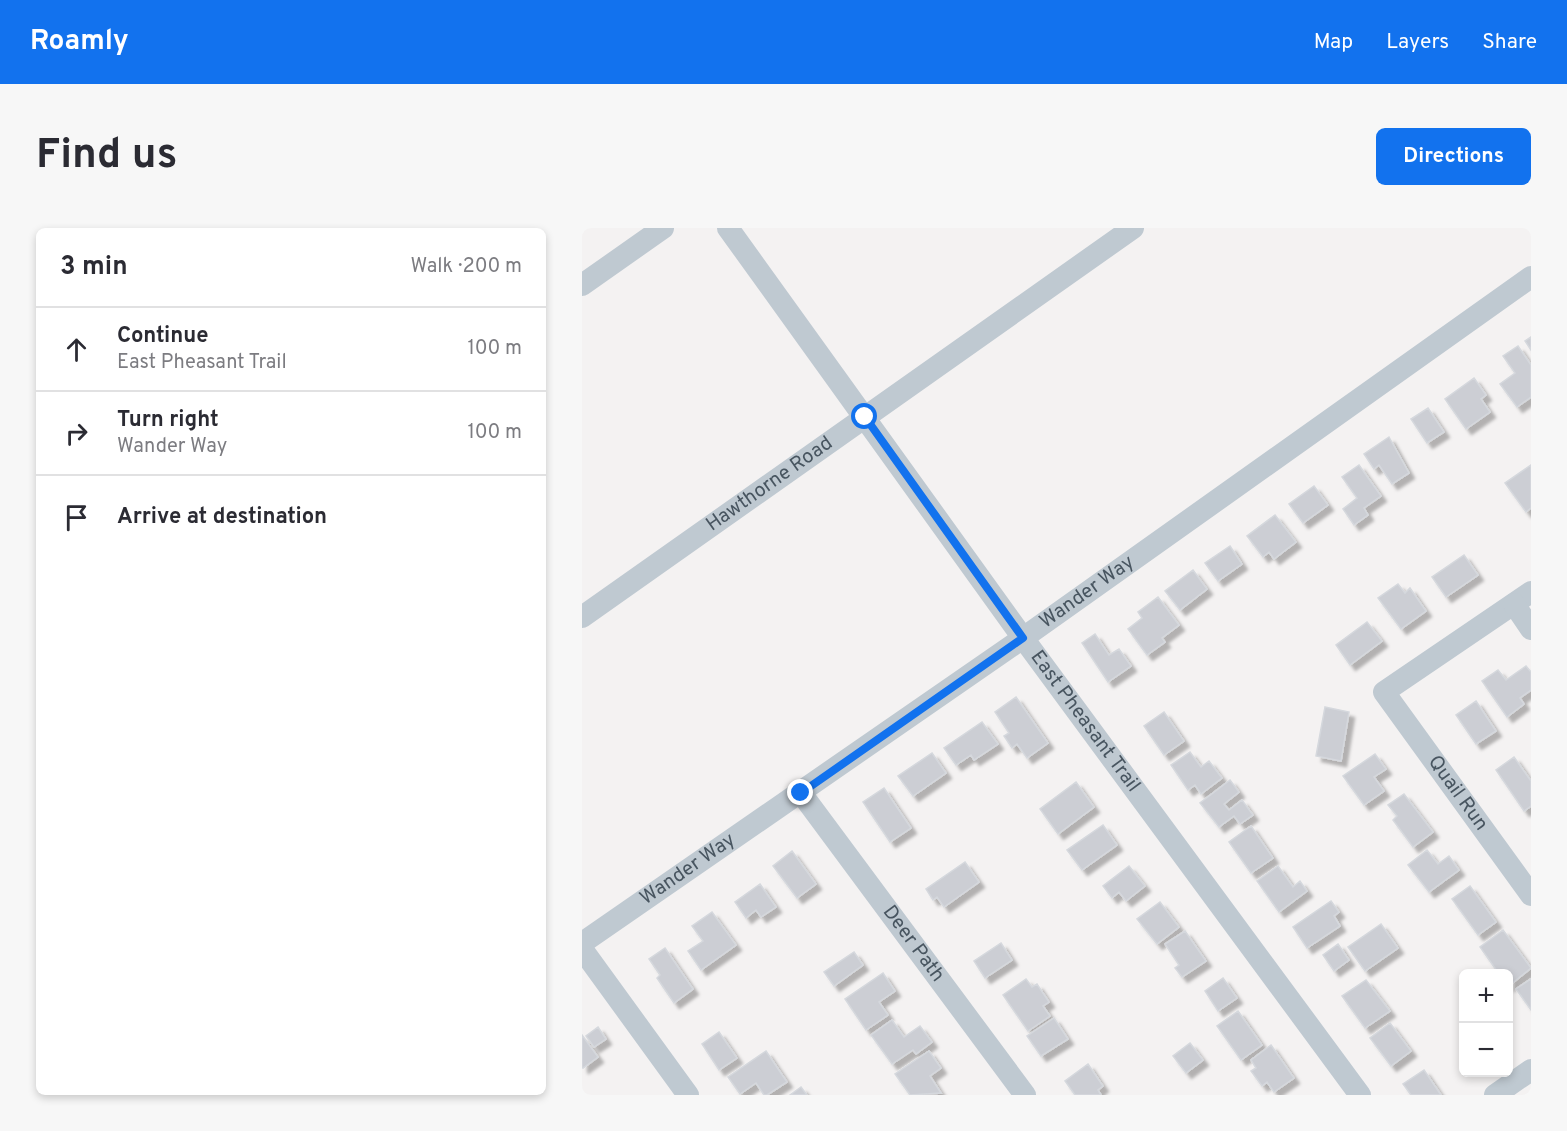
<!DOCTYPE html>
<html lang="en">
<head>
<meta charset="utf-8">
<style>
	body { margin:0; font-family:Overpass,sans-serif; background:#f7f7f7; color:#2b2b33 }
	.controls { position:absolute; right:18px; bottom:18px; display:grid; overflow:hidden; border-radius:9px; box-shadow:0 3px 9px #0003 }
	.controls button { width:54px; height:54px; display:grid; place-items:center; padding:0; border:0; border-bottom:2px solid #e1e1e2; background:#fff; color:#2b2b33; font:30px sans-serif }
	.stop { position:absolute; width:18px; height:18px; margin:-14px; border:4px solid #1272ee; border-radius:50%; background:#fff }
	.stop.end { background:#1272ee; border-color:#fff; box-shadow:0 2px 6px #0008 }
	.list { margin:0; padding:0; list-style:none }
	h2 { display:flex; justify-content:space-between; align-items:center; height:78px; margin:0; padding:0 24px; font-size:26px }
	h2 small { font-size:20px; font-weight:400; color:#7c7c81 }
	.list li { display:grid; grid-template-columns:39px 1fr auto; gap:18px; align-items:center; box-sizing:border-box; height:84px; padding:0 24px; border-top:2px solid #e1e1e2 }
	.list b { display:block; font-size:22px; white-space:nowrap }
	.list p { margin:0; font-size:20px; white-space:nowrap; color:#7c7c81 }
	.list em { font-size:20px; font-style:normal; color:#7c7c81 }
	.icon { flex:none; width:33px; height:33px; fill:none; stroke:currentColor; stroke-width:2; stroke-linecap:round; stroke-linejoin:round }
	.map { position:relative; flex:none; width:949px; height:867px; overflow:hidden; border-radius:9px }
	header { display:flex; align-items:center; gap:36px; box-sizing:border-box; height:84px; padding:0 30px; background:#1272ee; color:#fff }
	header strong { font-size:28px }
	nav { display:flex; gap:33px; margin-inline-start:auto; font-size:21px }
	.intro { display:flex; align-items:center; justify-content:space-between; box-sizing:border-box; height:144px; padding:0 36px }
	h1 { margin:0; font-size:42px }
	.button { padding:15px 27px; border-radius:9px; background:#1272ee; color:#fff; font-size:21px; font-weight:700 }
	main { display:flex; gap:36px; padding:0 36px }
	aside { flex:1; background:#fff; border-radius:9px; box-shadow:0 3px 9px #0003 }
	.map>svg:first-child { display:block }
	.building { fill:#ccced4; stroke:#d5d8dd; stroke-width:1.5; filter:url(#shadow) }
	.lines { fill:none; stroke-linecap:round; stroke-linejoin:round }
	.minor { stroke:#bfc9d1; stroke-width:22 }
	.route { stroke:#1272ee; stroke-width:8 }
	.labels { text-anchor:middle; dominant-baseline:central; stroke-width:4.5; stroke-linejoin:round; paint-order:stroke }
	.street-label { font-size:20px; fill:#485560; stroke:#fff }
</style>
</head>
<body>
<header>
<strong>Roamly</strong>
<nav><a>Map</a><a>Layers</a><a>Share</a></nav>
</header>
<div class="intro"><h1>Find us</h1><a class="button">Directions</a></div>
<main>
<aside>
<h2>3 min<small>Walk · 200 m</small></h2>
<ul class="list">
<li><svg class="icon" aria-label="ahead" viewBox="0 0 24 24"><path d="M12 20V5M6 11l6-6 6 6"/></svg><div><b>Continue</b><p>East Pheasant Trail</p></div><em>100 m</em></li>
<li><svg class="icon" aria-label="right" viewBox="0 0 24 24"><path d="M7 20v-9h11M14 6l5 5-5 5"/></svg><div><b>Turn right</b><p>Wander Way</p></div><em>100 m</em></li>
<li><svg class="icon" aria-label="arrive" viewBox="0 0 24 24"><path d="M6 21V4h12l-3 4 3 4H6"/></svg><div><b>Arrive at destination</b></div></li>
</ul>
</aside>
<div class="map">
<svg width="949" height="867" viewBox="0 0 949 867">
	<defs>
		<filter id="shadow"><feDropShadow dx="5.5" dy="5.5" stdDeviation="1.5" flood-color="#0004"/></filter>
	</defs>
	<rect width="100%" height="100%" fill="#f4f2f2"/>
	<path class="building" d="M949,109v13l-6,-9z
		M936,118l13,19v32l-14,10 -17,-23 15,-11 -12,-17z
		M892,150l12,17 -5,4 9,13 -24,17 -21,-30z
		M846,180l16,24 -17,11 -16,-24z
		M807,209l20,36 -17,11 -13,-19 -5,4 -10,-15z
		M777,237l22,31 -17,12 4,7 -14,10 -11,-16 14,-11 -15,-21z
		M949,237v43l-5,4 -21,-29z
		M732,258l14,19 -25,18 -14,-19z
		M693,287l21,27 -22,17 -5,-7 -6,5 -16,-21z
		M648,318l12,18 -24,17 -13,-18z
		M882,327l14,20 -32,22 -14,-20z
		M611,342l14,19 -27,21 -15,-19z
		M816,356l7,9 5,-5 16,23 -25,18 -23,-31z
		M576,369l21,28 -17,13 3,4 -18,13 -19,-26 14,-11 -4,-6z
		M785,394l15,19 -32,24 -14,-20z
		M513,406l14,21 10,-6 12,17 -23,16 -26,-39z
		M944,438l5,6v18l-11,8 4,6 -17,13 -25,-36 16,-11 8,10z
		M434,469l32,46 -21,15 -10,-14 -5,4 -8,-12 5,-3 -14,-21z
		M894,473l20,30 -20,13 -20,-29z
		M743,479l24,5 -8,49 -25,-5z
		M582,484l20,29 -20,14 -20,-29z
		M400,494l16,22 -24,16 -3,-5 -15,10 -12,-17z
		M608,524l11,15 8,-6 13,17 -21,16 -6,-9 -7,5 -17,-25z
		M350,525l14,20 -33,23 -15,-20z
		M793,526l11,15 -12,8 10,14 -20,14 -21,-29z
		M932,529l17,24v25l-7,5 -28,-41z
		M648,552l9,12 -15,12 5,6 13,-10 11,15 -13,9 -6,-8 -15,11 -19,-24z
		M494,554l18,25 -36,27 -18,-25z
		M302,560l27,40 -21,14 -27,-40z
		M822,566l29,38 -20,15 -20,-27 4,-4 -9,-11z
		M521,597l14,20 -35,25 -15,-20z
		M669,598l22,32 -22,15 -22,-31z
		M845,622l11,14 11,-8 10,14 -30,22 -21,-27z
		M210,623l24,33 -19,14 -24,-32z
		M383,634l14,20 -35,25 -7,-10 -4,3 -7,-11z
		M547,638l16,20 -19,15 -7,-9 -7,6 -9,-12z
		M696,638l15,21 7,-6 7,10 -28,21 -22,-31z
		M178,656l16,23 -15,10 -5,-7 -10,8 -11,-16z
		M888,658l26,36 -18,13 -26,-36z
		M749,673l8,11 -5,4 6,10 -33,22 -14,-21z
		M578,674l19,25 -22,17 -20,-25z
		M130,684l24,33 -35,25 -13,-19 15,-10 -11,-15z
		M799,696l17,24 -33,23 -17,-24z
		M921,702l28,38 -22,18v-12h-10l-19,-27z
		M603,703l21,30 -24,16 -7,-9 4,-3 -14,-21z
		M419,715l11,17 -27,18 -11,-17z
		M756,716l11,16 -15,11 -11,-16z
		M83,720l28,41 -19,14 -17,-25 3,-3 -11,-16z
		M272,724l9,13 -29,21 -10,-14z
		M301,745l12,18 -16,11 9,13 -22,15 -21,-31z
		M641,750l14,20 -19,13 -13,-20z
		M444,751l6,8 5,-3 12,18 -6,4 7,10 -22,15 -25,-36z
		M949,751v31l-15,-21z
		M784,752l24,31 -25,17 -23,-32z
		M656,783l24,34 -21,15 -24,-34z
		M472,790l14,21 -27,17 -14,-20z
		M310,792l12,17 16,-11 12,16 -16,12 -3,-4 -21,14 -21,-29z
		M808,795l21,28 -20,15 -21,-28z
		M16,799l8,12 -12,8 -8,-11z
		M137,804l18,26 -18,12 -17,-26z
		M0,807l16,22 -15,11 -1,-2z
		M608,815l13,17 -17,13 -13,-17z
		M689,817l23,33 -20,14 -7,-10 -5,4 -11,-15 5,-3 -5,-8z
		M184,823l21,31 -20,13h-3l-8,-12 -16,11 -12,-17z
		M347,823l12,17 -11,8 11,17 -31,2 -15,-21z
		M506,836l15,22 -5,4 3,5h-26l-10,-14z
		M842,842l17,25h-30l-8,-11z
		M219,859l6,8h-17z"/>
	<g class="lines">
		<g class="minor">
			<path id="s1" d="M146,0l295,410 337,457"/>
			<path d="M0,57l81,-57"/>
			<path id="s2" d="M949,364l-147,100 147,203"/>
			<path d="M932,376l17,25"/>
			<path id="s3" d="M0,389l551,-389"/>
			<path id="s4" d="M219,565l224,302"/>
			<path id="s5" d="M0,715l441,-305 508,-361"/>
			<path d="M0,721l106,146"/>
			<path d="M913,867l36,-25"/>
		</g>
	</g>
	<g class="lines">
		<path class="route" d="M219,565l222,-155 -158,-221"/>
	</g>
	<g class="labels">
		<g class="street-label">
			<text stroke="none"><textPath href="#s3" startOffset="230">Hawthorne Road</textPath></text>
			<text stroke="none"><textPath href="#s5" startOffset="615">Wander Way</textPath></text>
			<text stroke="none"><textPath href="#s1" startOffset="609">East Pheasant Trail</textPath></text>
			<text stroke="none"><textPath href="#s2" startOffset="303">Quail Run</textPath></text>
			<text stroke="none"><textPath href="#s5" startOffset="129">Wander Way</textPath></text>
			<text stroke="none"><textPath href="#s4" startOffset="188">Deer Path</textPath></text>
		</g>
	</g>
</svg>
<div class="controls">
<button>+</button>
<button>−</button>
</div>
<div class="stop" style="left:283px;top:189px"></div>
<div class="stop end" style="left:219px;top:565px"></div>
</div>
</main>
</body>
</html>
